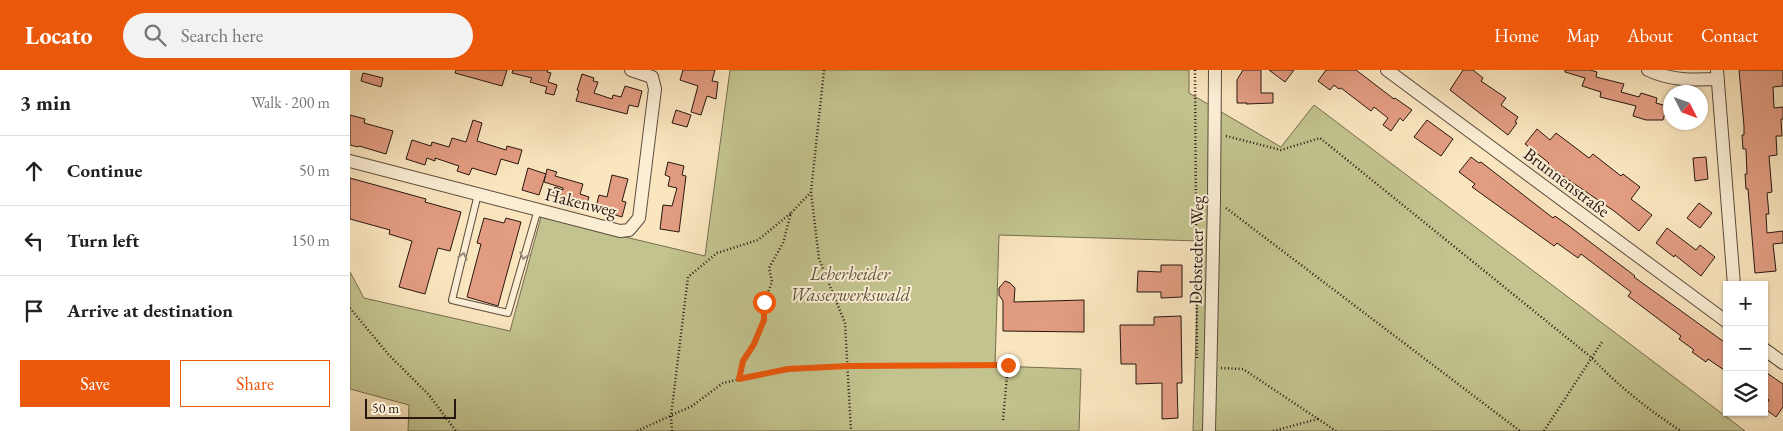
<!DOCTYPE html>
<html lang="en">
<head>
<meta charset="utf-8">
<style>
	body { margin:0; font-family:"EB Garamond",serif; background:#f2f2f2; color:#202124 }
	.controls { position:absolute; right:15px; bottom:15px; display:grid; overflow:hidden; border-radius:0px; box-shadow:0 1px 4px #0004 }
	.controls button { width:45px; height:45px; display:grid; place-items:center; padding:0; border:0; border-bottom:1px solid #e0e0e0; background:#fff; color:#202124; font:25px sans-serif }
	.compass { position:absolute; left:1313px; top:15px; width:45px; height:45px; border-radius:50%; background:#fff; box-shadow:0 1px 4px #0004; rotate:132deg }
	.scale { position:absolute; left:15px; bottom:12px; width:91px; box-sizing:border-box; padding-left:5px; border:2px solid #281710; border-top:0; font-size:14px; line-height:18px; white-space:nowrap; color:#281710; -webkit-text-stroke:4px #fbeed5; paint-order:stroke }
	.stop { position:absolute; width:15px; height:15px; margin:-11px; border:4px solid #ea580c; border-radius:50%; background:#fff }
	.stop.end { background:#ea580c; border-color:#fff; box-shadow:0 1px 5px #0008 }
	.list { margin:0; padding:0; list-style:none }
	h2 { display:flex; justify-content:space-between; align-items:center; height:65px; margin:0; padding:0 20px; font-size:21px }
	h2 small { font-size:16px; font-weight:400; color:#757577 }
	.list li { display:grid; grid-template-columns:32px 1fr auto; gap:15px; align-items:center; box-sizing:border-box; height:70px; padding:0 20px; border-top:1px solid #e0e0e0 }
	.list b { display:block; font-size:19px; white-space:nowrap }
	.list em { font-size:16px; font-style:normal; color:#757577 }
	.actions { display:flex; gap:10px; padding:15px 20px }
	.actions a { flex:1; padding:11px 0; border:1px solid #ea580c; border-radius:0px; text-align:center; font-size:18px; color:#ea580c }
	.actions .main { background:#ea580c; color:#fff }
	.icon { flex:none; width:28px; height:28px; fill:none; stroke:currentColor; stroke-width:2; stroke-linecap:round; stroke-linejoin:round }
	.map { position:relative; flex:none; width:1433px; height:361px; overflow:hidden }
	header { display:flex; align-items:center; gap:30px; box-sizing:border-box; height:70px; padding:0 25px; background:#ea580c; color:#fff }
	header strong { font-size:24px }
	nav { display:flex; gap:28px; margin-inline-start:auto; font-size:18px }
	.search { width:350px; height:45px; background:#f2f2f2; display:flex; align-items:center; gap:12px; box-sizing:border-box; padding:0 18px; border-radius:28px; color:#757577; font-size:19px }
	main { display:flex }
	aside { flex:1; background:#fff }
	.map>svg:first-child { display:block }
	.green { fill:#c2c38e; stroke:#756d4f }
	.building { fill:#e29c82; stroke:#281710 }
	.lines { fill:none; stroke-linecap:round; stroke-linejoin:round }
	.lane-casing { stroke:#5c4a3c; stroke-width:8 }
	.street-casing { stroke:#5c4a3c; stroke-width:14 }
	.path { stroke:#281710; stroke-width:2.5; stroke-dasharray:1 2.5; stroke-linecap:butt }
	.lane { stroke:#fbeed5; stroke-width:6 }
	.street { stroke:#fbeed5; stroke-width:12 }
	.oneway { stroke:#9c8d7c }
	.route { stroke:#ea580c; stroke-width:6 }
	.labels { text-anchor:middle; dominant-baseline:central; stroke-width:4; stroke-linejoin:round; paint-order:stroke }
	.street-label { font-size:18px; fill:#281710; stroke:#fbeed5 }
	.park-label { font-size:18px; font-style:italic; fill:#5e533c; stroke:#fbeed5 }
</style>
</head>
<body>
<header>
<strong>Locato</strong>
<div class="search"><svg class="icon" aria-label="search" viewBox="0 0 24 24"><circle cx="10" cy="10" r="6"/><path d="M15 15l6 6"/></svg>Search here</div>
<nav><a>Home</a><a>Map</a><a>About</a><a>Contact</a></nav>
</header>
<main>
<aside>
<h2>3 min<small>Walk · 200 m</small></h2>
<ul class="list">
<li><svg class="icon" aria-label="ahead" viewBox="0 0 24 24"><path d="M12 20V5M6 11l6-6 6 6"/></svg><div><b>Continue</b></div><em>50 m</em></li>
<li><svg class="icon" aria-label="left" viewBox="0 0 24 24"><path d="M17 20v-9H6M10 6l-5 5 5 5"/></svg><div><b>Turn left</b></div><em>150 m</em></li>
<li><svg class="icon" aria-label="arrive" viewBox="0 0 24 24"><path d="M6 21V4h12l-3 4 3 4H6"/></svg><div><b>Arrive at destination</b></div></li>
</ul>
<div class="actions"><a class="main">Save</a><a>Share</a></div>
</aside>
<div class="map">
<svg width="1433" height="361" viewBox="0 0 1433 361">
	<rect width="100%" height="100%" fill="#f9e5be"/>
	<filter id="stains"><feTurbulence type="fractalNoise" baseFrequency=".004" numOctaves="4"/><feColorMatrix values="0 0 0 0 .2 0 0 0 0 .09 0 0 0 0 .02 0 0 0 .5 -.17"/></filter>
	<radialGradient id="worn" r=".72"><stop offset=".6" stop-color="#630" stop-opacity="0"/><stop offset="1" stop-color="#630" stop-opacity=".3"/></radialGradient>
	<path class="green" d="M380,0h459v23l92,54 33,-42 431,326h-552l6,-190 -200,-6 -4,131 86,3 -2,62h-671l1,-26 -59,-16v-117l14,26 146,33 31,-114 164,39z"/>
	<path class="building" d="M106,0h51l-5,16 -47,-13z
		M163,0h35l-1,2 4,1 -3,9 9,3 -3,10 -9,-2 2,-6 -17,-5 2,-4 -20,-5z
		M333,0h32l-3,11 6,1 -2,17 -9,-3 -6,19 -10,-3 7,-26 -18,-6z
		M893,0h18v23h12v10l-27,1 1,-1h-10v-23z
		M919,0h25l-9,12z
		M976,0h30l38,29 1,-1 17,12 -9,11 -3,-3 -9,13 -8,-6 5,-7 -14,-11 -3,4 -30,-23 -2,1 -5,-4 -4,5 -12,-9z
		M1113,0h10l10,8 -2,3 25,17 -5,7 17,12 -3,5 2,1 -9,12 -58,-45z
		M1215,0h25l7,2 -1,5 28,7 -3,8 18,5 2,-4 16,5 -1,5 11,3 -4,14h-17l-13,-4 3,-10 -36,-9 1,-5 -19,-6 3,-8 -20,-6z
		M1389,0h44v16l-10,1 1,21 9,-1v12h-2l1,17h-6l1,19 -8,1 3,36 -5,1 2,21h-3l1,19 16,-2v12l-10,1 3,27 -21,2 -7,-84h-2l-1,-15h2l-1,-25h-3l-1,-14h2v-9z
		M13,3l20,5 -2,9 -20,-6z
		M232,4l12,4 -1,3 5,1 -4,11 18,6 1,-4 8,2 4,-11 17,5 -4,16 -9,-2 -2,9 -51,-13 3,-10 -2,-1z
		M326,40l15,5 -4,12 -15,-4z
		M0,45l15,4 -1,4 29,8 -7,23 -27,-8 -1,1 -8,-2z
		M123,50l9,3 -5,18 29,9 1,-4 15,4 -4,14 -17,-5 -5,16 -24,-7 -3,7 -12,-4 2,-5 -24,-8v3l-8,-3 -2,7 -19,-6 6,-19 19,6 1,-4 17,5 3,-9 14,4z
		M1077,50l26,19 -12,17 -27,-19z
		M1187,59l13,11 6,-7 33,25 4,-4 28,22 2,-2 17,13 -9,12 21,16 -13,16 -25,-20 -67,-46 2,-2 -24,-19z
		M1121,87l8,6 2,-1 72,56 2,-2 14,10 66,50 -1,1 93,67v28l-19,-13 -2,3 -14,-10 2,-2 -15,-11 2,-3 -53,-40 3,-4 -50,-38 -3,4 -21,-15 -3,3 -82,-59 3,-3 -16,-12z
		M1356,87l2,22 -13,2 -2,-23z
		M318,92l16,4 -2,9 4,1 -7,56 -19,-3 3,-24 9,1 5,-18 -9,-2 2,-9 -5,-2z
		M178,98l18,6 -7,21 -17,-5z
		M197,99l10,3 -2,4 28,8 -3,10 9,3 -3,9 -8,-3 -1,1 -25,-8 3,-9 8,3v-2l-19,-6z
		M262,105l16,4 -6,22 4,1 -4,15 -16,-5v-2l-10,-3 3,-12 8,2z
		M0,108l76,21 -1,3 36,10 -11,39 -12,-3 -13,46 -26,-7 13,-46 -23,-7 1,-4 -40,-11z
		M1349,133l13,10 -12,15 -13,-10z
		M134,148l20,5 2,-5 15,4 -23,84 -31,-9 14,-53 -4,-1z
		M1317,158l29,22 4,-5 15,12 -14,19 -26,-21 -1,2 -18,-14z
		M811,195h21v32l-21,1v-6h-24l1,-21 23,1z
		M655,211l5,2 5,5 -1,14 70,-2v32l-81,-1v-30l-4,-6v-7z
		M831,246l1,67h-5l1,35 -16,1v-36l-26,1v-20h-15l-1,-39h34v-8z
		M1414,301l19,13v23l-7,10 -12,-9 5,-8 -5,-4z"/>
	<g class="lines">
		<g class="lane-casing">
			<path id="lane" d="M128,124l-26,106 56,13 30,-104"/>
		</g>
		<g class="street-casing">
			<path id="street" d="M1037,0l340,252
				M1298,0c24,11 45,10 70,9
				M1367,0l17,215
				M0,91l270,70 9,-1 10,-12 16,-129 -3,-12 -21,-7
				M1414,279l19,14
				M859,361l5,-231 1,-130"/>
		</g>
		<path class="path" d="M474,0l-13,122 8,67 26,64 6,108
			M845,0l2,288
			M876,66l55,14 39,-12 272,220c26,28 57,52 89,73
			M876,138l294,223
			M0,238l38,46 41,41 27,36
			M871,298l22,1 93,62
			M389,309l4,-18 11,-17 10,-24v-18l8,-20 -3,-14 14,-25 8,-30 20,-21
			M653,350l5,-55
			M287,361l55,-25 31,-23 65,-14 60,-3 166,-1
			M322,361l-1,-15 17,-139 29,-24 41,-13 33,-27
			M923,361l45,-12
			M1194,361l58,-89"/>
		<use href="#lane" class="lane"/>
		<use href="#street" class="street"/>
	</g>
	<defs><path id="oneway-chevron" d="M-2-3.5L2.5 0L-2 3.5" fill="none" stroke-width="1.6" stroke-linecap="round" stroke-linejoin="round" transform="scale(1.25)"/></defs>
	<g class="oneway">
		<use href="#oneway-chevron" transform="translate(113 186) rotate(-76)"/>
		<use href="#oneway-chevron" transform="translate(174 186) rotate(106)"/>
	</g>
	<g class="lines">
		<path class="route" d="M414,232v18l-10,24 -11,17 -4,18 49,-10 60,-3 160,-1"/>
	</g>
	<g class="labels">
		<g class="street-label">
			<text transform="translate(1217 112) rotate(37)">Brunnenstraße</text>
			<text transform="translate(231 132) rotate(14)">Hakenweg</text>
			<text transform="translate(846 180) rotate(-89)">Debstedter Weg</text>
		</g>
		<g class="park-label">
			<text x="500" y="203">Leherheider<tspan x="500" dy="21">Wasserwerkswald</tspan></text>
		</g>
	</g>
	<rect width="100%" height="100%" filter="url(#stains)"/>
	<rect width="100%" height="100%" fill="url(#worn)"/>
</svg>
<div class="controls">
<button>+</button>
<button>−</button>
<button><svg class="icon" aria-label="layers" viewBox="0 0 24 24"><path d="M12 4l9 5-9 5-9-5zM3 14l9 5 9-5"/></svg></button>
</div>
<svg class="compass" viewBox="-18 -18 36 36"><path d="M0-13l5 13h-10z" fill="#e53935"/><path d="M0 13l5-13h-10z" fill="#757577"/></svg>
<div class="scale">50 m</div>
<div class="stop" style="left:414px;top:232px"></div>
<div class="stop end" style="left:658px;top:295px"></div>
</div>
</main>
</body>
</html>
